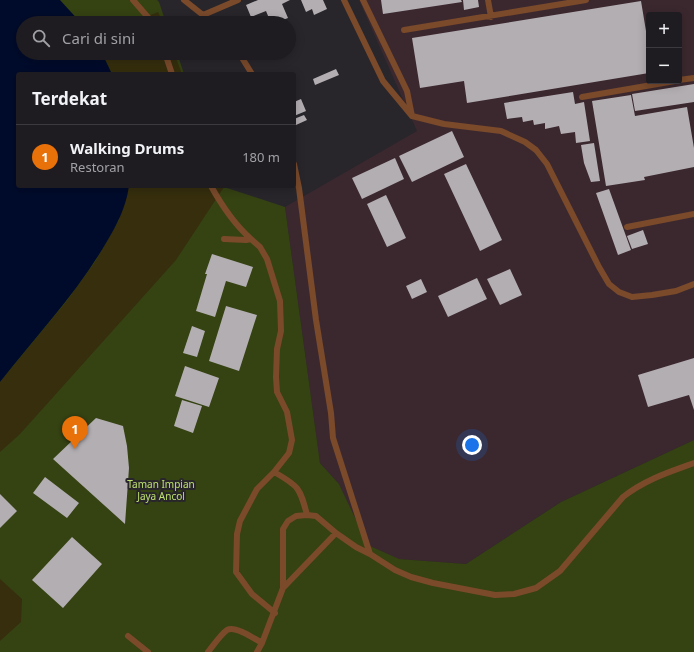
<!DOCTYPE html>
<html lang="id">
<head>
<meta charset="utf-8">
<style>
	body { margin:0; font-family:"Noto Sans",sans-serif; background:#2b292d; color:#f1f3f6 }
	.controls { position:absolute; right:12px; top:12px; display:grid; overflow:hidden; border-radius:4px; box-shadow:0 2px 10px #0003 }
	.controls button { width:36px; height:36px; display:grid; place-items:center; padding:0; border:0; border-bottom:1px solid #3c3a3e; background:#1e1c20; color:#f1f3f6; font:20px sans-serif }
	.you { position:absolute; left:472px; top:445px; width:14px; height:14px; margin:-10px; border:3px solid #fff; border-radius:50%; background:#1a73e8; box-shadow:0 0 0 6px #1a73e833 }
	.badge { display:grid; place-items:center; width:26px; height:26px; border-radius:50%; background:#8c9099; color:#fff; font-size:13px; font-weight:700 }
	.pin { position:absolute; translate:-50% -33px; filter:drop-shadow(0 1px 2px #0008) }
	.pin::after { content:''; position:absolute; top:21px; width:14px; height:12px; background:inherit; clip-path:polygon(0 0,100% 0,50% 100%) }
	.list { margin:0; padding:0; list-style:none }
	h2 { display:flex; justify-content:space-between; align-items:center; height:52px; margin:0; padding:0 16px; font-size:17px }
	h2 small { font-size:13px; font-weight:400; color:#a1a1a5 }
	.list li { display:grid; grid-template-columns:26px 1fr auto; gap:12px; align-items:center; box-sizing:border-box; height:64px; padding:0 16px; border-top:1px solid #3c3a3e }
	.list b { display:block; font-size:15px; white-space:nowrap }
	.list p { margin:0; font-size:13px; white-space:nowrap; color:#a1a1a5 }
	.list em { font-size:13px; font-style:normal; color:#a1a1a5 }
	.icon { flex:none; width:22px; height:22px; fill:none; stroke:currentColor; stroke-width:2; stroke-linecap:round; stroke-linejoin:round }
	.map { position:relative; flex:none; width:694px; height:652px; overflow:hidden }
	.search { position:absolute; background:#1e1c20; box-shadow:0 2px 10px #0003; left:16px; top:16px; width:280px; height:44px; display:flex; align-items:center; gap:10px; box-sizing:border-box; padding:0 14px; border-radius:22px; color:#a1a1a5; font-size:15px }
	.panel { position:absolute; background:#1e1c20; box-shadow:0 2px 10px #0003; left:16px; top:72px; width:280px; height:116px; border-radius:4px }
	.map>svg:first-child { display:block }
	.industrial { fill:#3b282f; fill-rule:evenodd }
	.green { fill:#354212 }
	.sand { fill:#362e0d }
	.water { fill:#000b2b }
	.building { fill:#b3aeb2 }
	.lines { fill:none; stroke-linecap:round; stroke-linejoin:round }
	.service { stroke:#7a4a2b; stroke-width:6 }
	.labels { text-anchor:middle; dominant-baseline:central; stroke-width:4; stroke-linejoin:round; paint-order:stroke }
	.park-label { font-size:10px; fill:#bee06d; stroke:#28262b }
</style>
</head>
<body>
<div class="map">
<svg width="694" height="652" viewBox="0 0 694 652">
	<rect width="100%" height="100%" fill="#28262b"/>
	<path class="industrial" d="M359,0h335v440l-133,62 -95,62 -68,-5 -30,-14 -29,-61 -19,-21 -35,-256 132,-76zM649,15h30v66h-30z"/>
	<path class="green" d="M0,0h157l2,2 7,21h-143v30h154l7,21h-166v112h205l1,1 61,20 35,256 19,21 29,61 31,14 67,5 95,-62 133,-62v212h-694z"/>
	<path class="sand" d="M158,12l5,11h-31z
		M102,53h72l8,21h-70z
		M129,186h94l1,1 -48,73 -156,174 -20,18v-70l66,-80 29,-40 24,-42z
		M0,579l22,20 -1,23 -21,19z"/>
	<path class="water" d="M0,0h60l21,23h-58v30h79l10,21h-94v112h111c-3,21 -12,39 -23,57 -29,50 -70,93 -106,139z"/>
	<path class="building" d="M258,0h32l-8,4 6,14 -13,5h-4l-5,-12 -15,6 -5,-12z
		M301,0h22l4,9 -13,6 -2,-6 -6,3z
		M381,0h80l1,2 -79,12z
		M463,0h15l1,7 -15,3z
		M641,1l8,48v24l-182,30 -3,-22 -44,7 -8,-50z
		M336,69l3,6 -24,10 -2,-6z
		M694,84v18l-59,9 -3,-17z
		M573,92l2,12 9,-2 6,39 -14,2 -1,-11 -14,2 -2,-8 -14,3v-6l-11,2 -1,-5 -10,2 -1,-5 -15,2 -3,-16z
		M631,95l4,21 52,-9 7,41v19l-50,10 1,3 -39,6 -14,-85z
		M301,99l5,12 -12,5v-14z
		M304,115l3,5 -11,5 -2,-6z
		M452,131l12,26 -52,25 -13,-26z
		M594,143l6,38 -9,1 -7,-19 -3,-18z
		M395,158l9,21 -42,20 -10,-21z
		M466,164l36,76 -22,11 -36,-77z
		M609,189l22,61 -13,5 -22,-62z
		M386,195l20,43 -19,9 -20,-43z
		M643,230l5,14 -16,5 -5,-13z
		M212,254l41,13 -7,20 -20,-6 -11,36 -19,-6 11,-37h-2z
		M510,269l12,26 -22,10 -13,-26z
		M477,278l10,21 -39,18 -10,-21z
		M421,279l6,13 -15,7 -6,-13z
		M226,306l31,9 -18,56 -30,-10z
		M192,326l13,5 -8,26 -14,-4z
		M694,358v52l-5,-15 -41,12 -10,-32z
		M185,366l34,12 -10,29 -34,-11z
		M182,400l20,6 -9,27 -19,-7z
		M96,418l27,8 4,20 2,22 -4,56 -72,-65z
		M45,477l34,26 -12,15 -34,-25z
		M0,494l17,17 -17,17z
		M72,537l30,27 -39,44 -31,-28z"/>
	<g class="lines">
		<path class="service" d="M133,0l20,23
			M184,0l29,23
			M344,0l39,81 29,35 32,8 57,7 24,11 11,8 11,14 52,103 10,17 10,8 13,5 20,-2 24,-4 18,-7
			M363,0l44,91 5,25
			M488,0l3,17
			M203,15l35,-15
			M404,30l182,-30
			M165,53l7,21
			M239,53l13,21
			M679,80l15,-2
			M582,97l93,-16
			M294,164l5,24 17,132 15,93 2,25 37,116 25,16 16,7 22,6 62,12 19,-1 22,-6 24,-17 63,-74c21,-17 46,-25 71,-34
			M211,186c11,20 23,38 40,53
			M627,227l67,-13
			M224,239l22,1 5,-1 9,8 7,12 13,42 1,30 -4,18 -1,28 1,15 10,20 5,28 -3,13 -15,19 -17,17 -17,32 -3,13 -1,38 16,22 23,19
			M274,472c25,14 26,16 33,43
			M283,588l53,-55
			M128,636l20,16
			M208,652c5,-6 13,-18 19,-22 8,-5 28,9 35,13l21,-55v-59l5,-8 8,-5 11,-1 9,1 20,17 20,14 14,7
			M257,652l5,-9"/>
	</g>
	<g class="labels">
		<g class="park-label">
			<text x="161" y="484">Taman Impian<tspan x="161" dy="12">Jaya Ancol</tspan></text>
		</g>
	</g>
</svg>
<div class="controls">
<button>+</button>
<button>−</button>
</div>
<div class="you"></div>
<div class="pin badge" style="left:75px;top:449px;background:#e8710a">1</div>
<div class="search"><svg class="icon" aria-label="search" viewBox="0 0 24 24"><circle cx="10" cy="10" r="6"/><path d="M15 15l6 6"/></svg>Cari di sini</div>
<section class="panel">
<h2>Terdekat<small></small></h2>
<ul class="list">
<li><span class="badge" style="background:#e8710a">1</span><div><b>Walking Drums</b><p>Restoran</p></div><em>180 m</em></li>
</ul>
</section>
</div>
</body>
</html>
